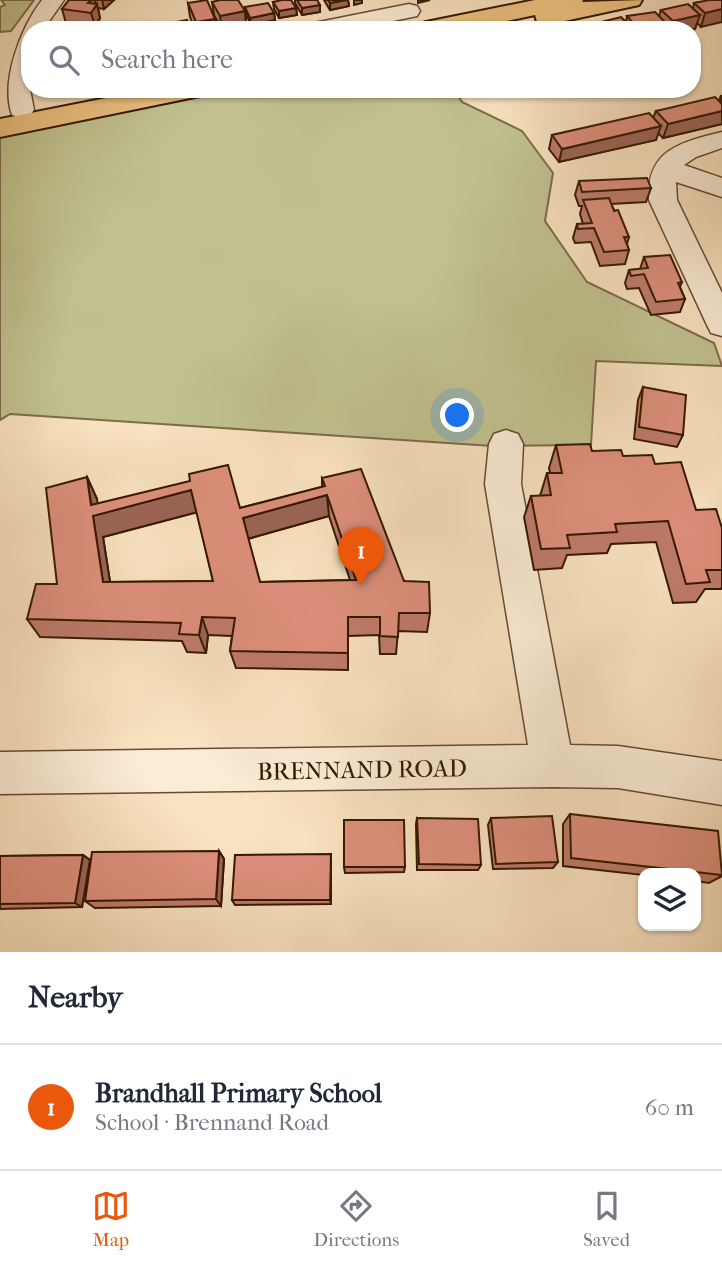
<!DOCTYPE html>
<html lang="en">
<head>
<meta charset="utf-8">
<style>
	body { margin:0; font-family:"IM FELL French Canon",serif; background:#f6f6f7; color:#1f2937 }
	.controls { position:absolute; right:21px; bottom:21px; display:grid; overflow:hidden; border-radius:14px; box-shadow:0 2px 5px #0004 }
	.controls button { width:63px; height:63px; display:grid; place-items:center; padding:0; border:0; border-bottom:2px solid #e0e1e3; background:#fff; color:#1f2937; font:35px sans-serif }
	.you { position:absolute; left:458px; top:416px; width:24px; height:24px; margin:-18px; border:5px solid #fff; border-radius:50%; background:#1a73e8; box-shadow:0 0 0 10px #1a73e833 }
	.badge { display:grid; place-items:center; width:46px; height:46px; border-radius:50%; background:#ea580c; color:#fff; font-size:23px; font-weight:700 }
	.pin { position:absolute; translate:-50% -58px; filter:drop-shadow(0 2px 4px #0008) }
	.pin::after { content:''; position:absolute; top:37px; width:24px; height:21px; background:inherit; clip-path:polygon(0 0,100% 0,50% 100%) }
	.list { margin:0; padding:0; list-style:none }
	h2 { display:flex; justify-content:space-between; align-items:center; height:91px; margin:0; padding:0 28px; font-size:30px }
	h2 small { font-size:23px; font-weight:400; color:#747a83 }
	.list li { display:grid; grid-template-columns:46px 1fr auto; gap:21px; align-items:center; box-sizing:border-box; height:126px; padding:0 28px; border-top:2px solid #e0e1e3 }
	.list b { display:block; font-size:26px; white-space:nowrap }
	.list p { margin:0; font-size:23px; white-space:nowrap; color:#747a83 }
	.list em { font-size:23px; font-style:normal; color:#747a83 }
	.icon { flex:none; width:38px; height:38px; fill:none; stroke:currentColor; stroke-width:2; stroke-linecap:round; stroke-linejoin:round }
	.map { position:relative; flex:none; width:722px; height:952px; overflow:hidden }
	.search { position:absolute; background:#fff; box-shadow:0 2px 5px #0004; left:21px; right:21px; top:21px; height:77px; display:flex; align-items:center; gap:18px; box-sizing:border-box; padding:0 24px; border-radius:28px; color:#747a83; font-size:26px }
	.sheet { height:217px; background:#fff }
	nav { display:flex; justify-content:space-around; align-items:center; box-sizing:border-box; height:98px; border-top:2px solid #e0e1e3; background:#fff; font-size:19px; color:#747a83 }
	nav a { display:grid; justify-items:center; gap:4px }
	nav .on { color:#ea580c }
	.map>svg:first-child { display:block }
	.green { fill:#c1c290; stroke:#7c6c49; stroke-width:2 }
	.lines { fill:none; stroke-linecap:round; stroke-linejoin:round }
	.minor-casing { stroke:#674a32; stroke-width:3 }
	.highway-casing { stroke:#361702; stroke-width:4 }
	.minor { fill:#fbecd6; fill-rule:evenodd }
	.highway { fill:#ecc180; fill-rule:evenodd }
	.wall { fill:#be7b6a; stroke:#361702; stroke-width:2; fill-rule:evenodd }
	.shaded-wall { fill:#9b6456; stroke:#361702; stroke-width:2 }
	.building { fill:#dd8f7b; stroke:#361702; stroke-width:2; fill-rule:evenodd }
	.labels { text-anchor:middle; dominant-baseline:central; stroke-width:6; stroke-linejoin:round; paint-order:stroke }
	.near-street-label { font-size:24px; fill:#361702; stroke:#fbecd6 }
</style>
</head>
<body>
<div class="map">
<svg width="722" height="952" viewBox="0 0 722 952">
	<rect width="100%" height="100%" fill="#f9e2c0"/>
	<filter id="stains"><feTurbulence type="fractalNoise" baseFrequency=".00286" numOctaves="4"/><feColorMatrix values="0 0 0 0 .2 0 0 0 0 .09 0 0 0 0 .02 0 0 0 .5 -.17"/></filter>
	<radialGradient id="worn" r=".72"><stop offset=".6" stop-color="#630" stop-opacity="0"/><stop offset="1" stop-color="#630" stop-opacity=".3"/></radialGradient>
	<path class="green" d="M1,0h33l-23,31 -11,1v-25l5,-2z
		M222,89h232l8,13 60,29 31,42 -8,48 42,61 127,61 8,23 -126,-5 -5,84 -98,1 -483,-32 -10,6v-286z"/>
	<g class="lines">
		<g class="minor-casing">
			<path id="minor" d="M42,0h22l-21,30h-13v59l4,21 -4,5 -9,3 -9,-3c-12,-34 9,-88 30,-115z
				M409,4l8,2 3,5 -3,5 -67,14h-47l3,-5 8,-2z
				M722,132v16l-26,9 -12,8 38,13v19l-46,-15 1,18 45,93v43l-11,-3 -4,-8 -58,-125c-3,-50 32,-58 73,-68z
				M506,430l12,4 5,10 -2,40 49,261 48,1 104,15v44l-104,-17 -65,-1 -553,7v-42l528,-7 -43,-261 4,-40 5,-10z"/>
		</g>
		<g class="highway-casing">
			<path id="highway" d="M535,0h48l-1,2 60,-2 -3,5 -93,20 -9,-3 -2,-7 -71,15h-51l4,-5 9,-3z
				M152,89h56l-3,6 -10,2 -195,40v-18z"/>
		</g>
		<use href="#minor" class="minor"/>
		<use href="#highway" class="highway"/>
	</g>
	<path class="wall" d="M69,0h45l-10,9 -6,-1 2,10 -5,8 -29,-3 -4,-14z
		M295,0h22l3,12 -18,3 -7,-12z
		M324,0h24l1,6 -19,4z
		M722,0l-21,27 -4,-4 -2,6 -4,1h-99l1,-6 33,-2 1,-6h32l2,-6 32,-1 1,-6z
		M212,2l33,9 1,14 -24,5 -8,-15z
		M273,2l23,6 1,7 -18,3 -5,-9z
		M188,3l28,27h-21l-5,-13z
		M245,7l29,6 1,7 -24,5 -5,-11z
		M721,95l1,29 -59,14 -5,-5 -2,7 -97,22 -10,-13 3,-14 101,-17 3,-7 63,-10z
		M579,181l72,7 -5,14 -35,2 18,33 -2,7 2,6 -4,14 -25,2 -9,-24 -16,1 -2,-5 4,-14h6l-3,-10 2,-8h-3l-4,-11z
		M644,257l38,25 -2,5 5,12 -5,13 -29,3 -12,-27 -12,1 -2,-6 4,-13 11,-1z
		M643,387l40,48 -6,12 -43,-8 4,-39z
		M556,445l67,11 32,8 41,46 26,18v59l-1,2h-16l-9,13 -23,1 -17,-61 -45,2 -4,9 -40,2 -5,13 -28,2 -10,-53 7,-21h9l7,-23h3l-1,-5z
		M87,477l10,22v5l143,4 82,-21v-9l108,135 -3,19 -29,-1 -2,23h-16l-1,-19 -31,1v34l-112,-2 -6,-17 2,-15 -24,-1 -2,18 -19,-1 -5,-11 -142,-4 -13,-18 30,-35zM197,512l16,69 -103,1 -7,-45zM329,516l21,64 -90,2 -12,-43z
		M570,814l152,62 -13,7 -13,-2v-8h-53v2l-80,-9v-42z
		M417,818l64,47 -3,5h-61l-1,-46z
		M491,818l67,44 -5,6 -60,1 -5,-44z
		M219,851l5,8 -3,47 -126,2 -10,-7z
		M83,855l7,5 -8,47 -82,2v-53z
		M331,860v44l-96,1 -3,-5z
		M344,867h61l-1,5 -59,1z"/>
	<path class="shaded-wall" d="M91,0h4l1,6 1,-2 3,14 -5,8 -7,-23z
		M102,0h12l-10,9z
		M346,0h2l1,6 -19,4v-7z
		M354,0h8v3l-8,2z
		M418,0h12l-12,3z
		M320,5v7l-18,3v-7z
		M296,8l1,7 -18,3v-7z
		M722,9v13l-21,5 4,-14z
		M245,11l1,14 -24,5 -2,-14z
		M274,13l1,7 -24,5 -1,-7z
		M700,15l-5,14 -25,1 3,-9z
		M215,19l1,11h-19l-1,-8z
		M668,25l-2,5h-23z
		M722,111v13l-59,14 5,-14z
		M661,126l-5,14 -97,22 3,-13z
		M87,477l10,22 2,15 92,-24 7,22 -95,25 10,64 -10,-19z
		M327,495l2,21 -82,23 -4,-21z
		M202,617l6,18 -2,18 -7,-18z
		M219,851l5,8 -3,47 -5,-7z
		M331,854v50l-1,-4z
		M83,855l7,5 -8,47 -7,-4z"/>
	<path class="building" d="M69,0h22l-3,3 9,1 -6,9 -29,-4z
		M207,0l8,19 -19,3 -8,-19z
		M220,0h18l7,11 -25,5 -8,-14z
		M282,0h9l5,8 -17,3 -6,-9z
		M297,0h20l3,5 -18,3z
		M328,0h18l-16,3z
		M709,0h13v9l-17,4 -11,-10z
		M268,3l6,10 -24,5 -5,-11z
		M688,4l12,11 -27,6 -12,-11z
		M655,12l13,13 -29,5 -12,-14z
		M621,17l11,11 -6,2h-27l-6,-6z
		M187,20l5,10h-22l-3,-6z
		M159,25l1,5 -21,-1z
		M586,25l4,5h-25z
		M715,97l7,7v7l-54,13 -12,-13z
		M649,113l12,13 -99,23 -10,-14z
		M647,178l4,10 -69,4 -3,-11z
		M609,198l5,13 4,-1 11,27h-5l5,13 -25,2 -10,-24 -16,1 -1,-5 15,-1 -9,-23z
		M670,255l12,27 -4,1 7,16 -29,3 -12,-28 -13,2 -2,-6 19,-2 -4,-11z
		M643,387l43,8 -3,40 -44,-8z
		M590,444l2,7 29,-1 2,6 29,-1 3,9 26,-2 15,48 20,-1 6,19v42h-16l4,12 -24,2 -18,-63 -53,3 2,8 -50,3 3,13 -29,1 -10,-53 20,-1 -4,-22h15l-6,-28z
		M228,465l12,43 85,-22 -3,-8 39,-9 43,112 25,1 1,31h-31l-1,24 -18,-1v-19h-32v36l-118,-2 5,-33 -33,-1 -3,18 -20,-1 2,-11 -154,-4 9,-35h21l-11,-96 41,-11 4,28 99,-24 -1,-7zM191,490l22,91 -110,1 -10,-66zM327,495l29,85 -96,2 -17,-64z
		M570,814l148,17 4,44 -151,-17z
		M552,816l6,46 -62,2 -5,-46z
		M417,818l61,1 3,46 -62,-1z
		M344,820h60l1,47h-61z
		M219,851l-3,48 -131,2 7,-49z
		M331,854l-1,46h-98l3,-45z
		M83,855l-8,48 -75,1v-48z"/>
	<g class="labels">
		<g class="near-street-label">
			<text transform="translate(362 770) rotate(-1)">BRENNAND ROAD</text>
		</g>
	</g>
	<rect width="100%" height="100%" filter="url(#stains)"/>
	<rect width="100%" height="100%" fill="url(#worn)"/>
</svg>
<div class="controls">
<button><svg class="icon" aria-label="layers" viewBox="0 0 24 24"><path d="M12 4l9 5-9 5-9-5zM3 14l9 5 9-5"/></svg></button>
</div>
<div class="you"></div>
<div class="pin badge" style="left:361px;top:585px">1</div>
<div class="search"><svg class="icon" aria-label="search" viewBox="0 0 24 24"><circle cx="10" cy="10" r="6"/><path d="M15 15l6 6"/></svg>Search here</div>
</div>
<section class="sheet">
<h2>Nearby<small></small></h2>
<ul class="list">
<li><span class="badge">1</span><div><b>Brandhall Primary School</b><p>School · Brennand Road</p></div><em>60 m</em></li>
</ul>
</section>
<nav>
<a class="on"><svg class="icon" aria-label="map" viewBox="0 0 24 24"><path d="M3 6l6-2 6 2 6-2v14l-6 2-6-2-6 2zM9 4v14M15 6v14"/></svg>Map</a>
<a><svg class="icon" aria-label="directions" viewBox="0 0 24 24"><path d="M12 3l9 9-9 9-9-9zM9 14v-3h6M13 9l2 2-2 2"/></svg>Directions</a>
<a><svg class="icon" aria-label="saved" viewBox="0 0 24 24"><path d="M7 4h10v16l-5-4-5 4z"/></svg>Saved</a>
</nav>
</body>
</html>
